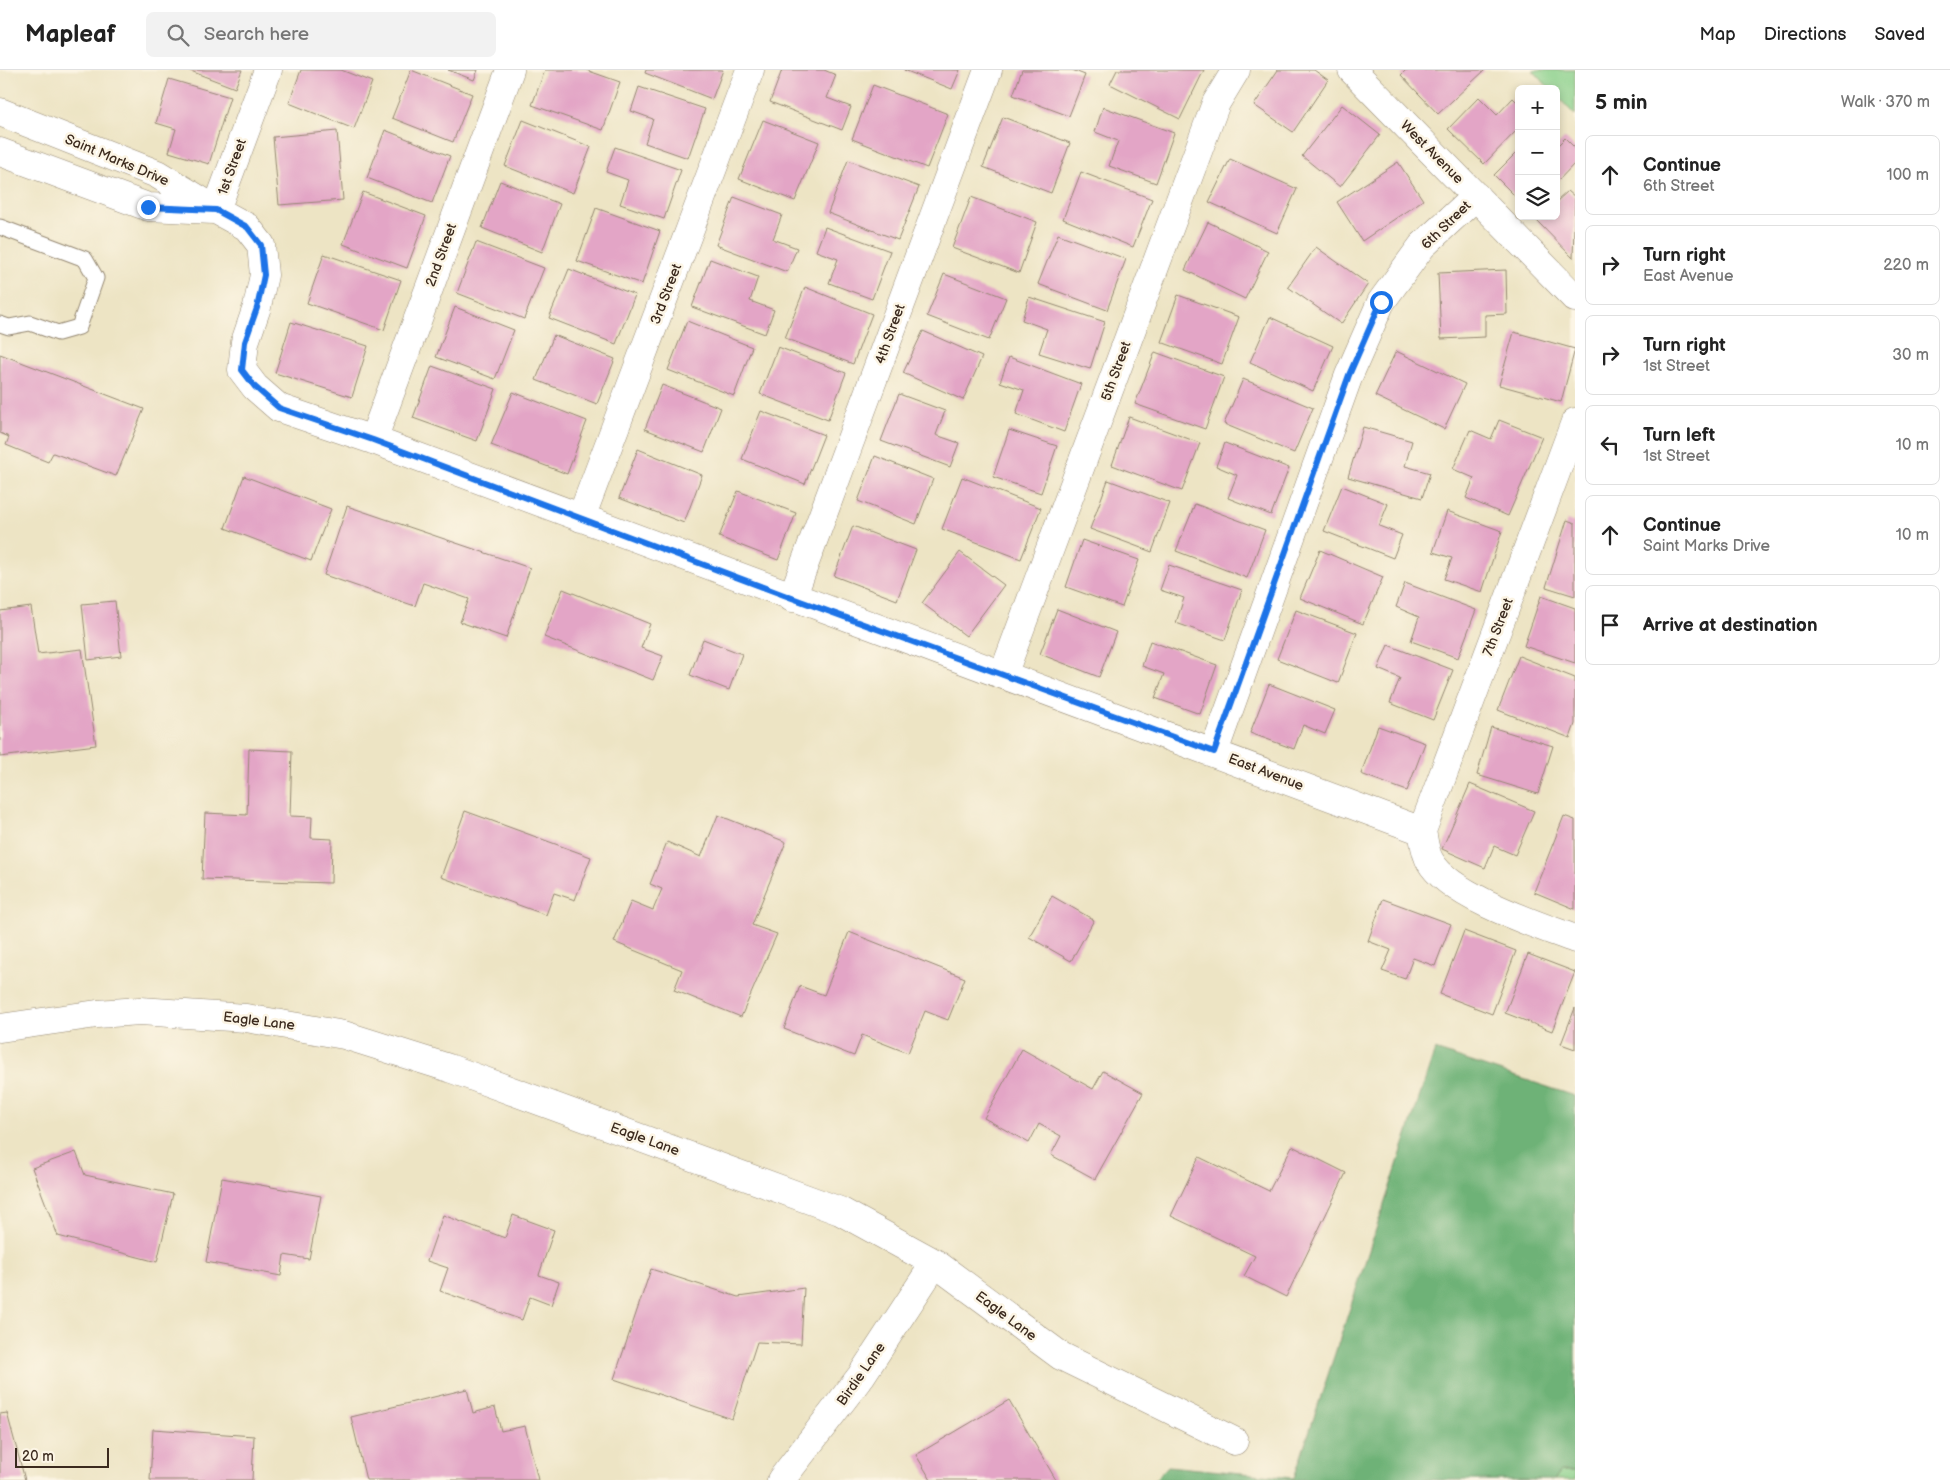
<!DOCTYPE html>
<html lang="en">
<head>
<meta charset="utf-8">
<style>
	body { margin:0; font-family:"Balsamiq Sans",sans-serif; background:#f2f2f2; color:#222 }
	.controls { position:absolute; right:15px; top:15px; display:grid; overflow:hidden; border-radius:8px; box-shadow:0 2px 8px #0003 }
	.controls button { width:45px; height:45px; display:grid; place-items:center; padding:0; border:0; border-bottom:1px solid #e0e0e0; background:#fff; color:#222; font:25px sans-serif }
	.scale { position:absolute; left:15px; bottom:12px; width:94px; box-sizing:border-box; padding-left:5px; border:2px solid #3b2a1e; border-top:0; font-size:14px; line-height:18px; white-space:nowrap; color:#3b2a1e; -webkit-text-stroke:4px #fcf5e5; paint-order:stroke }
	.stop { position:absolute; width:15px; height:15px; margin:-11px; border:4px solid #1a73e8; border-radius:50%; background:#fff }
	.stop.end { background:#1a73e8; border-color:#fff; box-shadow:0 1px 5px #0008 }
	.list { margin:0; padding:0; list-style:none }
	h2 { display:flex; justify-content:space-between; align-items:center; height:65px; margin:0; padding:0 20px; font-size:21px }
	h2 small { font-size:16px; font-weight:400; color:#767676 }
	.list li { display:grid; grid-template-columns:32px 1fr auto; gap:15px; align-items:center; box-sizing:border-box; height:80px; margin:0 10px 10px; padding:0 10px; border:1px solid #e0e0e0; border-radius:8px }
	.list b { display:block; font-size:19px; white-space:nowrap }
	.list p { margin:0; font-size:16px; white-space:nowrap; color:#767676 }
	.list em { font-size:16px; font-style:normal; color:#767676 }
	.icon { flex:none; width:28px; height:28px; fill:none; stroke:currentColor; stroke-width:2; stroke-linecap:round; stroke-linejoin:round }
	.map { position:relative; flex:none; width:1575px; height:1410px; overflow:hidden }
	header { display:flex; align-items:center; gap:30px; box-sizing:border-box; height:70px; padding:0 25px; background:#fff; border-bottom:1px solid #e0e0e0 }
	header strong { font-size:24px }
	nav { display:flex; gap:28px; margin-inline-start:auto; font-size:18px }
	.search { width:350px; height:45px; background:#f2f2f2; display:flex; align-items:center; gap:12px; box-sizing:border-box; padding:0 18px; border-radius:8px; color:#767676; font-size:19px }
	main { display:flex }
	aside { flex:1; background:#fff }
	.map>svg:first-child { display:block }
	.green { fill:#89d08b; stroke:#627d54 }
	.forest { fill:#6eb277; stroke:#546e4a }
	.building { fill:#e3a5c6 }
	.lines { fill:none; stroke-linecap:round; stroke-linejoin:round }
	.lane-casing { stroke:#948771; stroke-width:17 }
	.street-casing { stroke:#948771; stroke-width:29 }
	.lane { stroke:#fff; stroke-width:15 }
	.street { stroke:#fff; stroke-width:28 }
	.route { stroke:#1a73e8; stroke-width:6 }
	.labels { text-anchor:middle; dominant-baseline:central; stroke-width:5; stroke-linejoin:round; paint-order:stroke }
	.street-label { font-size:14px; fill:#3b2a1e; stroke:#fcf5e5 }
</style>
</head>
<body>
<header>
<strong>Mapleaf</strong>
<div class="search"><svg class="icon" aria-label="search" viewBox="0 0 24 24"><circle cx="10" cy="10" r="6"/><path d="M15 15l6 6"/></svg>Search here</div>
<nav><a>Map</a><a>Directions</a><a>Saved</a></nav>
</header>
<main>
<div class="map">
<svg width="1575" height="1410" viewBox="0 0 1575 1410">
	<rect width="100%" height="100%" fill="#fcf5e5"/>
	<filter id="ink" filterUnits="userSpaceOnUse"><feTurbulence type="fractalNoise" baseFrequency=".02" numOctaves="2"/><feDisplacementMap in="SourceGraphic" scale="10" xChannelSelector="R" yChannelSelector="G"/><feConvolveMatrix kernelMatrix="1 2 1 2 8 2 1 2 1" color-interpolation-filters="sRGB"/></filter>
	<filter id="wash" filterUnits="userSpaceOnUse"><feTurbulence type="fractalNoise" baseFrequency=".0096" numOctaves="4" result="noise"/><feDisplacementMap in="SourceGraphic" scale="20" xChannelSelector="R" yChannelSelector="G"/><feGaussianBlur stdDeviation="1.12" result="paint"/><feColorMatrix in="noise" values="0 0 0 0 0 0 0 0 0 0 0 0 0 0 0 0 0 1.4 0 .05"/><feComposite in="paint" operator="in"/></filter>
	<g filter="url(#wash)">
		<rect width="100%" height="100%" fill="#ede4c4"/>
		<path class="green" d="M1533,0h42v45l-19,-20v-6h-6z
			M1561,1401h14v9h-21z"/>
		<path class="forest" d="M1435,980l140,46v375h-14l-7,9h-400l14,-14 126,12z"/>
		<g id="blocks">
			<path class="building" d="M188,0h54l-7,18z
				M301,0h40l31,12 -18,47 -65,-26z
				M411,0l61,24 -19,48 -61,-24z
				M448,0h30l-4,10z
				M545,0h41l34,12 -17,48 -71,-25z
				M646,0h77l-11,29 -67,-26z
				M782,0h42l12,5 -9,23 24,9 -9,23 -72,-28z
				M904,0h56l-8,19z
				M1022,0h50l13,5 -16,41 -56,-21z
				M1117,0h87l-24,49 -70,-35z
				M1278,0h36l14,10 -35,52 -39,-27z
				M1406,0h79l-47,44 -37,-39z
				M169,9l61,18 -21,67 -40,-12 7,-23 -20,-6z
				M873,15l75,29 -21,54 -75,-29z
				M639,17l66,22 -17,49 -43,-15 8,-24 -22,-8z
				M1479,27l18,18 16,-17 6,6v24l-35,36 -36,-35z
				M1342,35l38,30 -40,52 -38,-31z
				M1103,37l71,26 -18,50 -47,-17 9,-25 -23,-9z
				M1003,47l67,26 -19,50 -68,-26z
				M523,50l68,27 -18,46 -68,-27z
				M763,50l56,22 -24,59 -56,-22z
				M385,60l65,26 -18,47 -65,-25z
				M337,61l6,69 -64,5 -6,-68z
				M1565,68l10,10v15l-19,20v-36z
				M615,77l66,23 -17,49 -44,-15 8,-24 -22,-8z
				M1519,80v50l-25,-25z
				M1230,89l67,30 -20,44 -68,-31z
				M848,90l71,27 -21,53 -70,-27z
				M1398,92l25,38 -61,41 -25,-39z
				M1081,102l71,27 -19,48 -70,-28z
				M500,111l60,23 -18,48 -60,-24z
				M1568,121l7,6 -2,61 -36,-37 5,-5h14v-14z
				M363,122l63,24 -19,52 -64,-24z
				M734,127l48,18 -9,24 24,9 -10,24 -71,-27z
				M971,127l66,25 -18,51 -67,-25z
				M596,138l64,23 -18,53 -65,-23z
				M1208,152l60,29 -23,48 -60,-29z
				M825,157l65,24 -18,48 -43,-16 9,-24 -22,-8z
				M1058,164l68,25 -19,51 -69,-26z
				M476,172l68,26 -20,51 -67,-26z
				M1316,177l52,37 -27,40 -53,-37z
				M324,184l77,26 -17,50 -77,-27z
				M710,189l48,18 -8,24 24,9 -9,24 -73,-27z
				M569,199l66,26 -19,49 -67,-26z
				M1506,200l1,44 -22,1v22l-44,2 -3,-66z
				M944,204l62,24 -17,42 -62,-24z
				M805,217l67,27 -19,50 -68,-26z
				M1178,225l61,22 -17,47 -61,-22z
				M1029,227l76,25 -15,47 -51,-16 8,-24 -25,-9z
				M455,237l59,23 -19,49 -59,-22z
				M1270,247l63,29 -20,45 -63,-29z
				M687,251l65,26 -18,49 -66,-26z
				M291,252l77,24 -16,51 -77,-24z
				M923,261l59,26 -19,43 -60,-27z
				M1514,262l61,17 -14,53 -62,-17z
				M554,265l61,24 -18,45 -61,-24z
				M778,277l68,26 -18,47 -68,-26z
				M1396,281l69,33 -21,45 -69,-33z
				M1155,282l69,25 -19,52 -70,-25z
				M0,284l144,55 -28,67 -63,-23 -5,9 -42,-17 3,-8 -9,-4z
				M1009,287l72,27 -17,48 -48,-18 8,-24 -24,-8z
				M432,296l64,23 -19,52 -64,-23z
				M1243,309l70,29 -19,45 -70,-29z
				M662,315l59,23 -17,44 -59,-23z
				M513,322l74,29 -20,53 -76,-29z
				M899,324l46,17 -9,24 23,8 -9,24 -69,-26z
				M761,341l63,24 -19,49 -63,-25z
				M1129,347l71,26 -18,48 -70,-26z
				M1499,350l43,17 -34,79 -42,-18 8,-20 -21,-9 17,-39 21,9z
				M1363,357l49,14 -7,25 25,7 -8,25 -74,-21z
				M1009,360l48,16 -16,47 -48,-16z
				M1225,373l64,25 -18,47 -43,-17 9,-23 -21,-9z
				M638,379l64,26 -18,48 -65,-25z
				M875,386l58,23 -17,45 -58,-23z
				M244,406l87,33 -20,52 -86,-33z
				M962,407l79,31 -20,51 -79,-30z
				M1108,410l62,23 -18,49 -62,-23z
				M1342,416l46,18 -9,22 23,9 -9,23 -69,-27z
				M738,421l58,22 -18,47 -59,-23z
				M1195,434l70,26 -18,48 -71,-27z
				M347,436l183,62 -24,70 -46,-16 9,-23 -46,-16 -8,23 -91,-31z
				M1447,441l55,20 -20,61 -38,-13 8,-21 -19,-6z
				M1567,450l8,3v73l-29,-9z
				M853,456l63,24 -19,50 -63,-24z
				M1082,470l57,20 -17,47 -56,-20z
				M1320,480l63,27 -20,47 -63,-26z
				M960,482l44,33 -38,51 -44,-33z
				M1169,495l73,25 -17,50 -49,-17 8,-25 -24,-8z
				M1405,513l71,27 -18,48 -47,-17 8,-24 -23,-10z
				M563,519l87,35 -9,24 22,8 -10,24 -109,-43z
				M1541,526l34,12v55l-51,-17z
				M115,531l6,55 -33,4 -6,-56z
				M31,537l7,47 44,-5 14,96 -96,12v-146z
				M1057,539l59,23 -17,45 -59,-23z
				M1296,540l61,23 -19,50 -61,-24z
				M703,569l39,15 -13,36 -39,-15z
				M1150,571l67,24 -17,49 -45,-16 9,-24 -22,-8z
				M1388,575l65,25 -20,50 -43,-17 10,-25 -22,-9z
				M1519,586l56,22v46l-5,14 -72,-28z
				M1269,614l66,26 -10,24 -22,-9 -9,24 -44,-16z
				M1378,656l47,17 -18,48 -46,-17z
				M1491,657l62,19 -15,48 -61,-19z
				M249,679l43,2 -2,65 22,1 -1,21 21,1 -1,44 -129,-4 3,-66 42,2z
				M1470,714l64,27 -19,44 -21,-9 -9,22 -43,-19z
				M465,741l126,46 -16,43 -21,-7 -8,22 -105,-38z
				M718,745l68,27 -34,83 25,9 -36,83 -67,-27 8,-20 -68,-28 17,-41 22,9 9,-21 -12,-5 17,-42 34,15z
				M1564,746l11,4v89l-41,-17z
				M1052,826l42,24 -23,41 -42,-24z
				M1383,829l68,25 -16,42 -22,-8 -8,21 -23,-8 9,-21 -23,-9z
				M1464,861l52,20 -24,63 -52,-20z
				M849,862l116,46 -17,42 -23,-9 -17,42 -46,-18 -8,21 -70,-27 16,-43 24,9z
				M1528,884l47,18 -23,59 -47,-18z
				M1575,938v41l-14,-5z
				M1022,979l71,40 10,-18 40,22 -48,86 -44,-24 10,-19 -22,-12 -10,19 -45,-25z
				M1292,1076l54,27 -60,124 -42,-21 11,-20 -84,-40 28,-59 70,34z
				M76,1082l9,23 88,19 -16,68 -99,-26 -26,-68z
				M222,1108l99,18 -12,63 -25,-4 -3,21 -75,-14z
				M443,1145l62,23 8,-23 41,15 -15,45 20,7 -8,23 -21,-8 -8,23 -82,-29 8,-23 -21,-7z
				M651,1199l87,28 66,-9 -3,56 -44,-2 -25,77 -118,-40z
				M467,1319l6,24 22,-6 6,24 24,-5 13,54h-172l-15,-63z
				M1009,1330l47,80h-125l-15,-25z
				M7,1343l18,67h-25v-66z
				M153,1359l101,7 -2,44h-102z"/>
		</g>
	</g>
	<g filter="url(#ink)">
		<use href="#blocks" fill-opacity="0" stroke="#948771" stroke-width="1"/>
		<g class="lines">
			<g class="lane-casing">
				<path id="lane" d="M0,157l85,32 11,19 -17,49 -21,6 -28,-10 -21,4 -9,-3"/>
			</g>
			<g class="street-casing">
				<path id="street" d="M268,0l-52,140 31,17 14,18 3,30 -7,32 -12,35 -3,28 13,17 24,21 94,32 1049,391
					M1352,0l223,228
					M0,42l157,62 59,36
					M0,82l148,55 66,3
					M373,370l137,-370
					M581,448l169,-448
					M792,528l196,-528
					M1003,605l213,-572 20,-33
					M1214,682l135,-377 32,-73 41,-56 54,-50
					M1422,761l153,-409
					M1422,761c2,9 3,22 8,30 19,35 108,64 145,78
					M0,958l97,-14 43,-3 106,7 98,17 105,33 391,143 95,52 126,93 173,85
					M781,1410l80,-104 74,-113"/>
			</g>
			<use href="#lane" class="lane"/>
			<use href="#street" class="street"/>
		</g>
	</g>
	<g class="lines" filter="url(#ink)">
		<path class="route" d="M148,137l68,3 31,17 14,18 3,30 -7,33 -12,34 -3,28 13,17 24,21 94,32 419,158 422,154 135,-377 32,-73"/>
	</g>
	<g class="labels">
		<g class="street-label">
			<text transform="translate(1432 82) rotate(45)">West Avenue</text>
			<text transform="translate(117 90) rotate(23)">Saint Marks Drive</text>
			<text transform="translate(232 97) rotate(-70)">1st Street</text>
			<text transform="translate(1446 155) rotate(-44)">6th Street</text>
			<text transform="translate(441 185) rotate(-70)">2nd Street</text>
			<text transform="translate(666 224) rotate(-69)">3rd Street</text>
			<text transform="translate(890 264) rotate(-70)">4th Street</text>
			<text transform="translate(1116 301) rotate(-70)">5th Street</text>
			<text transform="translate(1498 557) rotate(-69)">7th Street</text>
			<text transform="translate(1266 702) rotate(21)">East Avenue</text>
			<text transform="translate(259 951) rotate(7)">Eagle Lane</text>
			<text transform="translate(645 1069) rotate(20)">Eagle Lane</text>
			<text transform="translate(1006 1246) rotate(37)">Eagle Lane</text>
			<text transform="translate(861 1304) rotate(-55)">Birdie Lane</text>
		</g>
	</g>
</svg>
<div class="controls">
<button>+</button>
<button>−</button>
<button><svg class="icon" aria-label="layers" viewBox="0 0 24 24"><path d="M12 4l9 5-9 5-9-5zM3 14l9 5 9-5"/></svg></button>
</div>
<div class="scale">20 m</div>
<div class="stop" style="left:1381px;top:232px"></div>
<div class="stop end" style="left:148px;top:137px"></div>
</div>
<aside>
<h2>5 min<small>Walk · 370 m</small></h2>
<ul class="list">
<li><svg class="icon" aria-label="ahead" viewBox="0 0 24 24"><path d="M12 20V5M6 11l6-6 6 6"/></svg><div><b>Continue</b><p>6th Street</p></div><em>100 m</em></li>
<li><svg class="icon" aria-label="right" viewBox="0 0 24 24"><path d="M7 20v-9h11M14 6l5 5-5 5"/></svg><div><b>Turn right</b><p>East Avenue</p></div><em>220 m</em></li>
<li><svg class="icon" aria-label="right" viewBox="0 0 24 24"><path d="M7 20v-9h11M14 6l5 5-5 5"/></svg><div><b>Turn right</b><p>1st Street</p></div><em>30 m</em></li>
<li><svg class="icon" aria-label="left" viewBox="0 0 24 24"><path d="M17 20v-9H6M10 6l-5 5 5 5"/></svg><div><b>Turn left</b><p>1st Street</p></div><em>10 m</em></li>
<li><svg class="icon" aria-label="ahead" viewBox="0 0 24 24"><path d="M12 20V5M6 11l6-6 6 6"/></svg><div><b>Continue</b><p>Saint Marks Drive</p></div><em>10 m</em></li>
<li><svg class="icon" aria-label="arrive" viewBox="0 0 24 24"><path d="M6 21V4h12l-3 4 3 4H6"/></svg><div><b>Arrive at destination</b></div></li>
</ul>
</aside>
</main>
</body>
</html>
